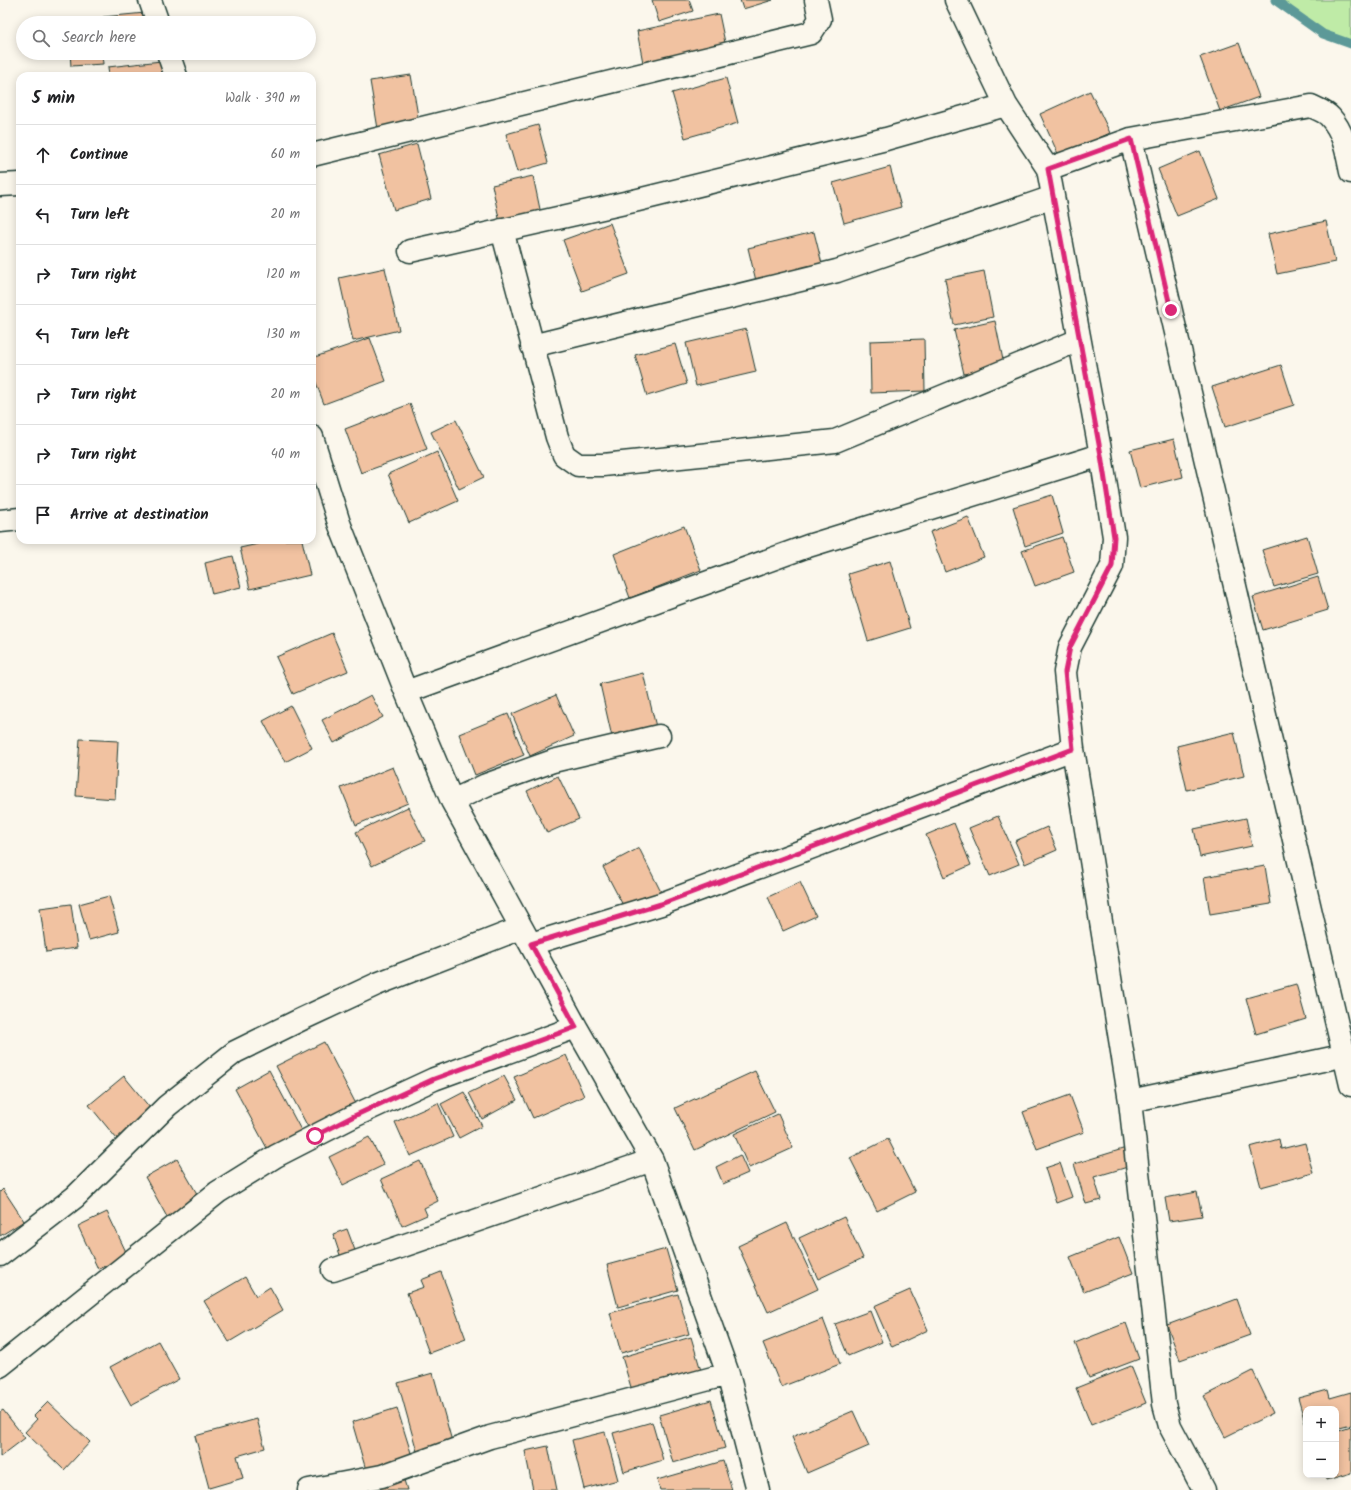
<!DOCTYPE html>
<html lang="en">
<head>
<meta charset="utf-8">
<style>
	body { margin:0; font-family:Kalam,sans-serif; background:#f2f2f2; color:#202124 }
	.controls { position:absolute; right:12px; bottom:12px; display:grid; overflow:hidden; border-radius:8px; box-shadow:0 2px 10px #0003 }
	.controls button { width:36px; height:36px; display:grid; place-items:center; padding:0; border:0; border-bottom:1px solid #e0e0e0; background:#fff; color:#202124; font:20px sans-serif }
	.stop { position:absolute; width:12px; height:12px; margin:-9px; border:3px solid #db2777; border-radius:50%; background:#fff }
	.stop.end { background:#db2777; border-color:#fff; box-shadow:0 1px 4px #0008 }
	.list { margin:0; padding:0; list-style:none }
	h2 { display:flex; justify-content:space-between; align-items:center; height:52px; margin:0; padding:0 16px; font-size:17px }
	h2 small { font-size:13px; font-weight:400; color:#757577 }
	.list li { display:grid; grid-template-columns:26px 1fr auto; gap:12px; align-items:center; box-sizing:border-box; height:60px; padding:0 16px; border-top:1px solid #e0e0e0 }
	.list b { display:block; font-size:15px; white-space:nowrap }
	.list em { font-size:13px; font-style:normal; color:#757577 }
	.icon { flex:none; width:22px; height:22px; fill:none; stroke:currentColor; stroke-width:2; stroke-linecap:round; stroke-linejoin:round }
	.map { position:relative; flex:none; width:1351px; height:1490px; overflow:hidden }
	.search { position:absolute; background:#fff; box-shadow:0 2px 10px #0003; left:16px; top:16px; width:300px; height:44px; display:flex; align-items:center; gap:10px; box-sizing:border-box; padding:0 14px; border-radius:22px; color:#757577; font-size:15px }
	.panel { position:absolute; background:#fff; box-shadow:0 2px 10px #0003; left:16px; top:72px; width:300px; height:472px; border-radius:12px }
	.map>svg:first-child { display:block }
	.green { fill:#bfeba7; stroke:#6f946e }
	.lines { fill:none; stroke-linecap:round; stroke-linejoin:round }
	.stream { stroke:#5c9998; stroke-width:9 }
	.building { fill:#f1c2a1; stroke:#1f3d34 }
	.minor-casing { stroke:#1f3d34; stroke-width:25 }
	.minor { stroke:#fbf7ec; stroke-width:22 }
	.route { stroke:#db2777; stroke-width:5 }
</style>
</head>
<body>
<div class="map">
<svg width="1351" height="1490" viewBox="0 0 1351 1490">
	<rect width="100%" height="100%" fill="#fbf7ec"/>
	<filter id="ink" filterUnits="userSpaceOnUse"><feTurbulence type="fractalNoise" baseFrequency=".025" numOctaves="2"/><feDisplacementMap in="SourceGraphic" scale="8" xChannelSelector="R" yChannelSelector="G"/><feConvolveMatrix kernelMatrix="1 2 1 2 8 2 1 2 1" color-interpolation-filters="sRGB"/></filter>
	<g filter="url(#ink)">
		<path class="green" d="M1275,0h76v44l-28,-10z"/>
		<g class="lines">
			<path class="stream" d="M1275,0l48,34 28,10"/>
		</g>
		<path class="building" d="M652,0h37l4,11 -34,11z
			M740,0h33l-30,9z
			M145,13l1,10h-43v-6z
			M719,14l8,38 -83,16 -7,-37z
			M100,19v4h-32v-1z
			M1239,43l20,54 -39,14 -20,-54z
			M70,53h32l1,11 -32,2z
			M161,61l1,15h-53l-1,-9z
			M411,75l8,47 -41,7 -8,-48z
			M726,78l12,45 -53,15 -13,-45z
			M1090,91l20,42 -51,23 -19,-42z
			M538,125l10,38 -31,9 -11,-38z
			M417,144l14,55 -37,11 -15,-55z
			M1200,151l19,48 -42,17 -19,-47z
			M890,167l11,40 -57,16 -11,-40z
			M533,176l8,38 -41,9 -8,-38z
			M1326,221l9,41 -58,12 -9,-40z
			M610,223l19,51 -47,17 -19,-51z
			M814,232l9,36 -66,17 -9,-37z
			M385,268l14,62 -46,11 -14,-63z
			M984,271l9,46 -39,8 -9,-46z
			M995,321l9,44 -40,9 -10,-44z
			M746,329l10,43 -60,14 -10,-43z
			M370,338l16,43 -62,23 -12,-32v-14z
			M924,339l1,52 -54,2 -1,-52z
			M675,344l12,40 -40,12 -12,-41z
			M1281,365l13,40 -69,22 -13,-40z
			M410,404l17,45 -66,24 -16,-44z
			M456,420l28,57 -25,12 -28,-57z
			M1174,439l9,38 -43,11 -10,-38z
			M437,452l21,49 -49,22 -21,-49z
			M1052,495l11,38 -38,13 -12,-39z
			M968,517l16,40 -39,15 -15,-40z
			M684,526l17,44 -71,28 -16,-44z
			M1307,536l11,38 -44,13 -12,-37z
			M1062,537l12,35 -39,14 -13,-35z
			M276,540h26l8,35 -60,14 -10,-41z
			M233,556l8,31 -29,7 -7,-31z
			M890,561l20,67 -42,13 -20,-67z
			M1318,577l10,33 -65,20 -10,-33z
			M332,633l16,38 -55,23 -17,-37z
			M643,673l13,54 -44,10 -12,-53z
			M371,695l12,22 -49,26 -12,-23z
			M556,695l18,41 -44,20 -18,-42z
			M291,706l21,42 -27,14 -22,-41z
			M508,714l16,41 -49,20 -16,-41z
			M1234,732l10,44 -57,14 -10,-44z
			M80,739l38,2 -3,58 -39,-3z
			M393,767l15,36 -52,22 -15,-37z
			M558,776l21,43 -32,14 -20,-42z
			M408,807l17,34 -53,25 -16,-34z
			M998,816l21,48 -29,12 -21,-48z
			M1246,818l6,28 -52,11 -6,-28z
			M954,823l17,42 -27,12 -18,-42z
			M1047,827l10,23 -32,14 -10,-23z
			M639,848l22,44 -35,19 -23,-44z
			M1265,866l6,38 -61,10 -6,-37z
			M800,882l16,34 -33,15 -15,-34z
			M109,896l10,36 -30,8 -10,-36z
			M71,904l6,44 -31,4 -6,-44z
			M1296,984l10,35 -50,15 -10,-36z
			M324,1042l32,62 -47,25 -33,-63z
			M566,1055l18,41 -51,22 -19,-41z
			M269,1070l33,62 -34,18 -33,-61z
			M755,1071l20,41 -80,38 -20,-42z
			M124,1076l31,38 -34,30 -32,-39z
			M504,1076l13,24 -35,19 -13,-26z
			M464,1092l18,34 -23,12 -18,-34z
			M1070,1095l14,37 -47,17 -14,-37z
			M438,1103l15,34 -43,19 -15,-34z
			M778,1114l15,34 -44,20 -15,-34z
			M369,1137l15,28 -41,20 -14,-28z
			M888,1139l27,53 -38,19 -27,-53z
			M1279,1139l2,10 24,-6 8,30 -52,14 -11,-40z
			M1126,1148l5,18 -37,11 7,23 -15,4 -12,-40z
			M740,1155l8,18 -25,11 -7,-17z
			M177,1159l23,40 -33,18 -22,-40z
			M420,1161l18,40 -14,7 3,7 -25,11 -21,-47z
			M1060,1163l12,34 -16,6 -11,-35z
			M3,1189l21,32 -24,15v-44z
			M1197,1192l5,24 -33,5 -4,-23z
			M107,1212l21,44 -30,13 -20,-43z
			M844,1217l19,41 -45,21 -19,-41z
			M787,1223l31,66 -50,23 -30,-66z
			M347,1229l9,24 -15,5 -8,-24z
			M1119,1237l14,36 -49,19 -14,-35z
			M666,1249l12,41 -60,17 -11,-42z
			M441,1272l25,67 -37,14 -22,-60 17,-6 -3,-7z
			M245,1277l11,19 14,-9 13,23 -54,32 -25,-41z
			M910,1290l18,40 -36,17 -18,-41z
			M678,1294l11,40 -68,19 -11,-40z
			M1237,1299l13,36 -70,25 -13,-35z
			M870,1311l12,31 -34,14 -13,-32z
			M823,1319l17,45 -59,23 -18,-44z
			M1126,1323l13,36 -50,19 -14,-35z
			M691,1337l11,37 -69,20 -11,-37z
			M158,1341l21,38 -48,26 -21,-38z
			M1131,1366l15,37 -55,22 -15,-37z
			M1253,1371l20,42 -48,24 -21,-41z
			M433,1373l20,72 -35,10 -20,-72z
			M1328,1390l2,8 21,-6v33l-15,4v-20h-30v17l-8,-28z
			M711,1400l14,48 -52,15 -14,-48z
			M48,1402l42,40 -26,28 -39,-38 12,-13 -3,-3z
			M397,1408l15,48 -46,14 -14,-48z
			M3,1410l22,28 -25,19v-45z
			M853,1411l16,35 -62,27 -15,-36z
			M257,1419l8,29 -28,8 6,22 -34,10 -14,-52z
			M652,1422l11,38 -39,12 -11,-39z
			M1351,1427v46l-24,7 -1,-5h10v-43z
			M605,1432l13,48 -34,9 -12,-49z
			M548,1446l9,44h-24l-8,-39z
			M723,1461l9,29h-72l-3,-10z
			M404,1480l3,10h-35z"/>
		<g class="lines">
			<g class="minor-casing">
				<path id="minor" d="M150,0l8,23
					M956,0l50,105 42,64 53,286 13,82 -2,29 -42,81 -5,25 8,77 57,352 34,303 6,22 34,64
					M168,53l8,23
					M1131,139l220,946
					M312,155l499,-122 9,-14 -4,-19
					M1048,169l83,-30 180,-33c6,3 15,6 19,11 14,15 17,36 21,55
					M0,185l20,-1
					M502,230l55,207 7,18 14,10h25l232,-24 244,-101
					M410,251l228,-51 248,-61 120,-34
					M532,346l305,-75 216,-74
					M312,437l27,86 67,169 46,109 124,226 76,133 76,214 30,116
					M0,521l20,-2
					M406,692l402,-146 293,-91
					M452,801l34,-16 67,-24 106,-25
					M531,944l130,-40 412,-155
					M1130,1101l221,-47
					M0,1255l75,-58 92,-91 68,-54 67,-33 75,-35 144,-56
					M333,1270l319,-110
					M0,1366l218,-174 58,-36 78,-40 80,-37 142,-52
					M309,1490l73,-14 108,-39 238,-63"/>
			</g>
			<use href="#minor" class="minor"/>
		</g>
	</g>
	<g class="lines" filter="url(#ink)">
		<path class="route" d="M315,1136l39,-20 80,-37 142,-52 -45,-83 130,-40 412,-155 -8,-77 5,-25 42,-81 2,-29 -13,-82 -53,-286 83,-30 40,171"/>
	</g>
</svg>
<div class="controls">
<button>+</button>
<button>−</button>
</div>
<div class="stop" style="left:315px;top:1136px"></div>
<div class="stop end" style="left:1171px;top:310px"></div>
<div class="search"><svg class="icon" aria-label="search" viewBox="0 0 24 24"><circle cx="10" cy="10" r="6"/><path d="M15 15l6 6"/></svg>Search here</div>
<section class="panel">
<h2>5 min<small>Walk · 390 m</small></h2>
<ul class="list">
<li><svg class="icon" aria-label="ahead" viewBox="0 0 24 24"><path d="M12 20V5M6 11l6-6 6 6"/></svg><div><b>Continue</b></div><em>60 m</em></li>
<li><svg class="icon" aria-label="left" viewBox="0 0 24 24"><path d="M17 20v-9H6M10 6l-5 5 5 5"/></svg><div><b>Turn left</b></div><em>20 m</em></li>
<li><svg class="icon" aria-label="right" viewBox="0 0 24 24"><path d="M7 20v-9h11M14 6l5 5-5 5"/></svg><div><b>Turn right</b></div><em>120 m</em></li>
<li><svg class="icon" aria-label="left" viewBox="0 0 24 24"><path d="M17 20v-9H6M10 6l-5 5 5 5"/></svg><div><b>Turn left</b></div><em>130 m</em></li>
<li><svg class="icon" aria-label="right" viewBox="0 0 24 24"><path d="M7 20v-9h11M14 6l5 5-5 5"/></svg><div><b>Turn right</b></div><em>20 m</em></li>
<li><svg class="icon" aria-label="right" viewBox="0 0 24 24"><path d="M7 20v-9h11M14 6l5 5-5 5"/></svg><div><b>Turn right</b></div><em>40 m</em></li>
<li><svg class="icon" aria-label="arrive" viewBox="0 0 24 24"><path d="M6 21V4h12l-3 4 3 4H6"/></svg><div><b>Arrive at destination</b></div></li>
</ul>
</section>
</div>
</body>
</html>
